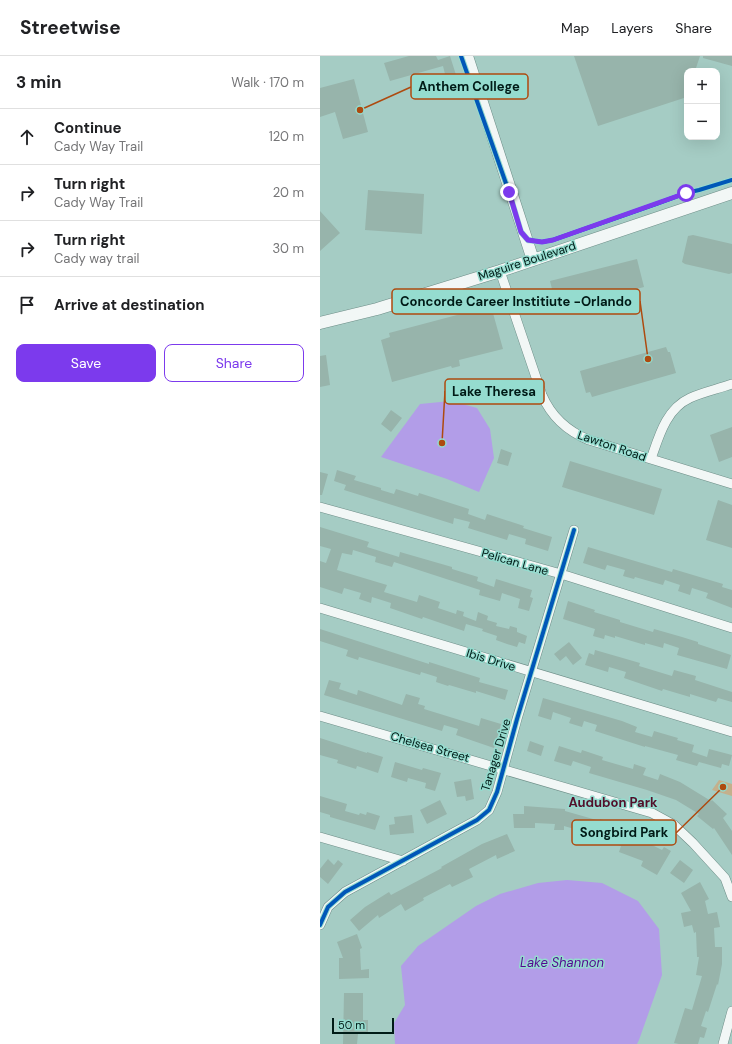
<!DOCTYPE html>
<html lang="en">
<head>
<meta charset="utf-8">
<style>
	body { margin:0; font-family:"DM Sans",sans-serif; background:#f6f6f6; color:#202124 }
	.controls { position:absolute; right:12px; top:12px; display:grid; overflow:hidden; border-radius:8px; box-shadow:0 4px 16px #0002 }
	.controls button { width:36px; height:36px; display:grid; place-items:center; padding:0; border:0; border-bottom:1px solid #e0e0e0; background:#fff; color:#202124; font:20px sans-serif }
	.scale { position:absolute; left:12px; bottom:10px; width:62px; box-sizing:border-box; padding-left:4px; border:2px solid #001b17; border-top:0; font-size:11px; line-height:14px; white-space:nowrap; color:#001b17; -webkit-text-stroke:3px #95dccf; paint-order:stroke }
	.stop { position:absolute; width:12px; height:12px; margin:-9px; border:3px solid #7c3aed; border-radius:50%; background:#fff }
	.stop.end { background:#7c3aed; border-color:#fff; box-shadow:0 1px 4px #0008 }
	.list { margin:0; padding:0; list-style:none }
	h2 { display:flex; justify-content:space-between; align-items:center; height:52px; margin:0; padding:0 16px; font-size:17px }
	h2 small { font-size:13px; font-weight:400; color:#757577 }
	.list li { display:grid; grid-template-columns:26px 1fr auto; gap:12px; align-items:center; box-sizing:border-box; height:56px; padding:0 16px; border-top:1px solid #e0e0e0 }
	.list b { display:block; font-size:15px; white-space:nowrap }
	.list p { margin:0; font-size:13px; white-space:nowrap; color:#757577 }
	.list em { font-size:13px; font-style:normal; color:#757577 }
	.actions { display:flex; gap:8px; padding:12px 16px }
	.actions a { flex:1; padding:9px 0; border:1px solid #7c3aed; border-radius:8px; text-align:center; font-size:14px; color:#7c3aed }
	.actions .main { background:#7c3aed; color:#fff }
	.icon { flex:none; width:22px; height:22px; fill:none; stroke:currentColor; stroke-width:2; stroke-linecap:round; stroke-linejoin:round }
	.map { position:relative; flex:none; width:412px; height:988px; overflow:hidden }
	header { display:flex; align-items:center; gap:24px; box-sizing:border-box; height:56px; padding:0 20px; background:#fff; border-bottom:1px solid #e0e0e0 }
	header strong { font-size:19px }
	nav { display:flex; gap:22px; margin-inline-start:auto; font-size:14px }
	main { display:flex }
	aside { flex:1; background:#fff }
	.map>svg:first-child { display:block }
	.green { fill:#c4b08c }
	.water { fill:#b29de8 }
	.building { fill:#97b4ab }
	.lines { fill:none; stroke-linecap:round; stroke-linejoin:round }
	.minor-casing { stroke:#6d8d87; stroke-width:10 }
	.tertiary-casing { stroke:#6d8d87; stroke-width:13 }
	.minor { stroke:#f2f7f6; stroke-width:9 }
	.tertiary { stroke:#f2f7f6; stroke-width:12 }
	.cycleway-casing { stroke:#95dccf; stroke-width:6 }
	.cycleway { stroke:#0057b8; stroke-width:4 }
	.route { stroke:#7c3aed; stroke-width:5 }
	.labels { text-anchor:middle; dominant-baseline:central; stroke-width:3; stroke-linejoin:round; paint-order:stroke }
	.street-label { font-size:12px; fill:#001b17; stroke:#95dccf }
	.neighbourhood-label { font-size:13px; font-weight:bold; fill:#53102a; stroke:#95dccf }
	.water-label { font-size:13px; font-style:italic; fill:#540690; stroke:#95dccf }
	.leader { fill:none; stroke:#ae4a0f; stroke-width:1.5 }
	.callout-dot { fill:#ae4a0f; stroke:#95dccf; stroke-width:1.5 }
	.callout { fill:#95dccf; stroke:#ae4a0f; stroke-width:1.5 }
	.callout-label { font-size:13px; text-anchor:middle; font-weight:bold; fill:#001b17 }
</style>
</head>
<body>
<header>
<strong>Streetwise</strong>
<nav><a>Map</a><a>Layers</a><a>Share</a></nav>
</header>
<main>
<aside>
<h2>3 min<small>Walk · 170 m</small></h2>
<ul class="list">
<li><svg class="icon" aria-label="ahead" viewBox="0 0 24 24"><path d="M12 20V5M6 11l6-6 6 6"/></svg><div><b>Continue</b><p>Cady Way Trail</p></div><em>120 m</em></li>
<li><svg class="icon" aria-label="right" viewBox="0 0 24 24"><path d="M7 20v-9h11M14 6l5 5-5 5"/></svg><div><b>Turn right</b><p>Cady Way Trail</p></div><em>20 m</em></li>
<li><svg class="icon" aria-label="right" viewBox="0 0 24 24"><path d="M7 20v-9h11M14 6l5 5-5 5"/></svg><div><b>Turn right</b><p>Cady way trail</p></div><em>30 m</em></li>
<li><svg class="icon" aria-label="arrive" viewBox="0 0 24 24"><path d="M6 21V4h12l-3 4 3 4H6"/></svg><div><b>Arrive at destination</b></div></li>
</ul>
<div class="actions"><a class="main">Save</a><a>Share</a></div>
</aside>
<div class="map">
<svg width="412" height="988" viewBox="0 0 412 988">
	<rect width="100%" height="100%" fill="#a5ccc4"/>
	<path class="green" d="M399,724l13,4v12l-20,-6z"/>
	<path class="water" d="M131,345l26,7 13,21 4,29 -15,34 -32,-13 -66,-22 39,-53z
		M247,824l35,3 36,18 21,28 3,46 -23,65 -2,4h-242l-1,-21 11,-18 -4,-39 17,-20 58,-40 24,-12 38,-11z"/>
	<path class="building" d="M89,0h27l2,4 12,-4 6,19 -10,3 -3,-12 -53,15 -6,-18z
		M254,0h126l-5,15h-8v26l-89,29z
		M383,0h29v10l-29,-8z
		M34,23l14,53 -25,7 -8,-27 -15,5v-29z
		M48,134l56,4 -2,40 -57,-4z
		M0,155l20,22 -20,18z
		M373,179l39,9v29l-3,1 -44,-10 -3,-2 6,-26z
		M317,203l7,28 -87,22 -7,-28z
		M171,250l12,43 -44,11 1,6 -8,2 -1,-2 -59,16 -11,-42 9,-3 -1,-4z
		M346,291l2,5h2l6,21 -84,24 -2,-5 -4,1 -6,-22z
		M6,299l4,30 -10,2v-31z
		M71,354l11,8 -11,14 -10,-8z
		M412,371v30l-13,5 -9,-27z
		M181,393l11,4 -4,13 -11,-3z
		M250,405l92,28 -8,26 -92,-28z
		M17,414l19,6 -2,4 27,8v2l13,4 2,-5 22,7 1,-3 50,16 -1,5 17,6 2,-6 37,12 -1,2 29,9 -4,14 -23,-7 1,-5 -17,-5 -2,6 -39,-12 2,-6 -16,-4 -1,6 -109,-34 2,-5 -12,-4z
		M0,416l8,2 -6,21h-2z
		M398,444l14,5v43l-26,-8z
		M0,471l49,15 -2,5 32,10 1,-5 52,15v2l26,8 -1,4 17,6 2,-8 36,11 -2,7 3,1 -4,13 -11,-3 2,-9 -18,-6 -2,8 -21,-6 1,-5 -86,-28 -2,5 -17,-5 1,-5 -23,-7 -1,5 -10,-2 -5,17 50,15 -3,7 33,10 2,-7 21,7 -2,6 18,6 1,-4 7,2 -1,4 13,5 2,-9 10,4 -1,4 10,3 -1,3 13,3 1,-3 7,2v4l10,4 -2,8 -6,-2 -2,5 -10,-3 -11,-4 1,-4 -15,-5 1,-2 -17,-5 -2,7 -41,-14 -1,2 -32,-11 1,-5 -19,-6 -1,6 -12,-4 2,-6 -17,-5 -2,6 -22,-7v-26l6,2 5,-14 -11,-3z
		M268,491l84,25 1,-3 50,15 -1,3 10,3v18l-26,-10 2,-5 -16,-5 -2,7 -12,-4 2,-6 -15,-5 -2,5 -28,-8 -1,2 -11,-3 2,-6 -18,-5 -2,5 -22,-7z
		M248,545l27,9 -1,2 26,8v2l33,10 1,-3 28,8 16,5v2l33,11 -4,14 -50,-14 2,-7 -15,-5 -1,5 -18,-5v2l-30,-9v2l-10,-3 -1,4 -11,-3 2,-7 -32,-10z
		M0,573l109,35v-2l51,16 -1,4 29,8 -3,10 -29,-9v2l-27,-8 -1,1 -12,-4 1,-5 -16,-5 -1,3 -61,-18 -1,3 -12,-4 2,-6 -28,-9z
		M249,586l13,16 -9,7 -7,-9 -6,5 -6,-7z
		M275,594l45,13 -1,3 33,10 2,-6 22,6 -1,4 37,12v10l-14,-4 -2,4 -26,-8v3l-27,-8 -1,2 -38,-13 2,-6 -17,-5 -1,5 -23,-7 4,-12 5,2z
		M9,624l12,3 -2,6 18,6 1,-5 44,15 4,-11 14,4 -2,6 7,2 -1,3 55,17 2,-8 20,6 -7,24 -38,-13 2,-6 -14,-4 -2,6 -118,-36z
		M223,642l79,23 15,6 -2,5 17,5 2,-6 24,7 -1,2 17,5 -2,7 15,5 2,-8 23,6 -3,11 -7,-2 -1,4 -22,-6 -2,4 -21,-6 2,-5 -33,-9v1l-50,-16 2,-6 -13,-4 -2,6 -13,-4 2,-5 -18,-6 -2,8 -13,-4z
		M0,682l47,15v-1l16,5 -5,16 -21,-7 -1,3 -19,-6 1,-3 -18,-5z
		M210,685l14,5 -3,10 -14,-5z
		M239,690l22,7 1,-3 21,7 -1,3 31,9 1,-5 12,4 -3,7 15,5 2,-6 20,8 31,19 1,-1 15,14 -4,4 9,13v24l-18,-27 -1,1 -16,-13 2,-2 -23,-14 -29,-10 -58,-17 2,-6 -18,-6 -2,5 -17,-5z
		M75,706l27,8 1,-2 18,5 -6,18 -10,-3 1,-5 -18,-5 -1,4 -16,-5z
		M151,723l3,20 -8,2 -1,-5 -8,1 -3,-15z
		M0,740l27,8 -2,7 14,4 1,-2 6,2 1,-3 13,4 -5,14 -45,-13v-2l-10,-3z
		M120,744l7,14 -20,10 -7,-14z
		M204,750l41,3v2l35,10v-2l22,7 -1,6 17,5 2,-6 9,3 -3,8 16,8 2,-3 7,4 -14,24 -16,-9 2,-5 -24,-9 2,-6 -37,-11 1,-3 -21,-6v4h-10l1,-6 -20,-1v5h-21l-1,-14h11z
		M92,759l2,18 -24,2 -1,-10 6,-1 -1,-7z
		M187,778l8,17 -18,8 -1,-4 -27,14 4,8 -21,10 -2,-3 -27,14 1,2 -19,11 -4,-7 -22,14 -1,-3 -19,16 -9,-11 15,-13 24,-15 2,3 51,-27 -1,-1 41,-23z
		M8,803l6,6 4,-5 5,4 -15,20 -8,-7v-8z
		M360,804l13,10 -9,13 -14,-10z
		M380,826l9,17 -4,2 3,13 9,-2 3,15 -6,1 1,19h7v17l-4,21 -1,-1 -9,28 -2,-1 -5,15 6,2 -3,10 -4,-1 -2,7h-19l-5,-1 11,-35 7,2 10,-34 -6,-1 3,-18h-2l-1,-25 -2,1 -2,-8 -8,2 -3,-14 10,-2 -10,-18z
		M37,878l5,14 -2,1 1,21 8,-1v9l-30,1v-21h4l-6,-16z
		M24,937h19v27h5v14h-10l-1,10h-14z"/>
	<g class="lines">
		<g class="minor-casing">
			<path id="minor" d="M180,215l42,124c9,21 25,36 47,45l143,44
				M331,403c8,-23 15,-50 39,-61 13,-6 28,-9 42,-14
				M0,451l241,67 171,54
				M0,552l412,124
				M0,660l332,97 22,12 19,18 32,35 7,19
				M0,781l83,24
				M0,869l8,-18 17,-15 132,-72 12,-10 8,-18 20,-73 57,-189
				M403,988l9,-33"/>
		</g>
		<g class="tertiary-casing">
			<path id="tertiary" d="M147,0l66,204
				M0,267l57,-14 123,-38 232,-78"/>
		</g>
		<use href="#minor" class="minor"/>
		<use href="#tertiary" class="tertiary"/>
		<g class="cycleway-casing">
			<path id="cycleway" d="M141,0l48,136 12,40 7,8
				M208,184l14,2 11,-2 103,-36 30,-11 13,-3 33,-10
				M0,869l8,-18 17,-15 132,-72 12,-10 8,-18 20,-73 57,-189"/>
		</g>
		<use href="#cycleway" class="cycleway"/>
	</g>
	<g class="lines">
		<path class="route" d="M189,136l12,40 7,8 14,2 11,-2 133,-47"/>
	</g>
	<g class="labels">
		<g class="street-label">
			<text transform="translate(207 205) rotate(-18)">Maguire Boulevard</text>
			<text transform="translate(292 390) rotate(19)">Lawton Road</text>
			<text transform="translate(195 506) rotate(16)">Pelican Lane</text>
			<text transform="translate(171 604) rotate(17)">Ibis Drive</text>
			<text transform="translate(110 691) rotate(16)">Chelsea Street</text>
			<text transform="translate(176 699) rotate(-73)">Tanager Drive</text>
		</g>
		<g class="neighbourhood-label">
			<text x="293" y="746">Audubon Park</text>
		</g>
		<g class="water-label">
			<text x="242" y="906">Lake Shannon</text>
		</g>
	</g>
	<path class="leader" d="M40 54L91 31M328 303L320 245M122 387L125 335M403 731L356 777"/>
	<g class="callout-dot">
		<circle cx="40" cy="54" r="4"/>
		<circle cx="328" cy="303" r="4"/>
		<circle cx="122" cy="387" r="4"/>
		<circle cx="403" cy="731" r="4"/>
	</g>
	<g class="callout">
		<rect x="91" y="18" width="117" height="25" rx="4"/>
		<rect x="72" y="233" width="248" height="25" rx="4"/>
		<rect x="125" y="323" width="99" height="25" rx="4"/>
		<rect x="252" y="764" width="104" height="25" rx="4"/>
	</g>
	<g class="callout-label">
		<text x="149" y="35">Anthem College</text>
		<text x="196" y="250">Concorde Career Institiute -Orlando</text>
		<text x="174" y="340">Lake Theresa</text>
		<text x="304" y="781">Songbird Park</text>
	</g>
</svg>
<div class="controls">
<button>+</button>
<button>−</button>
</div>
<div class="scale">50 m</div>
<div class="stop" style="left:366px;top:137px"></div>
<div class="stop end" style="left:189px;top:136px"></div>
</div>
</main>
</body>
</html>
